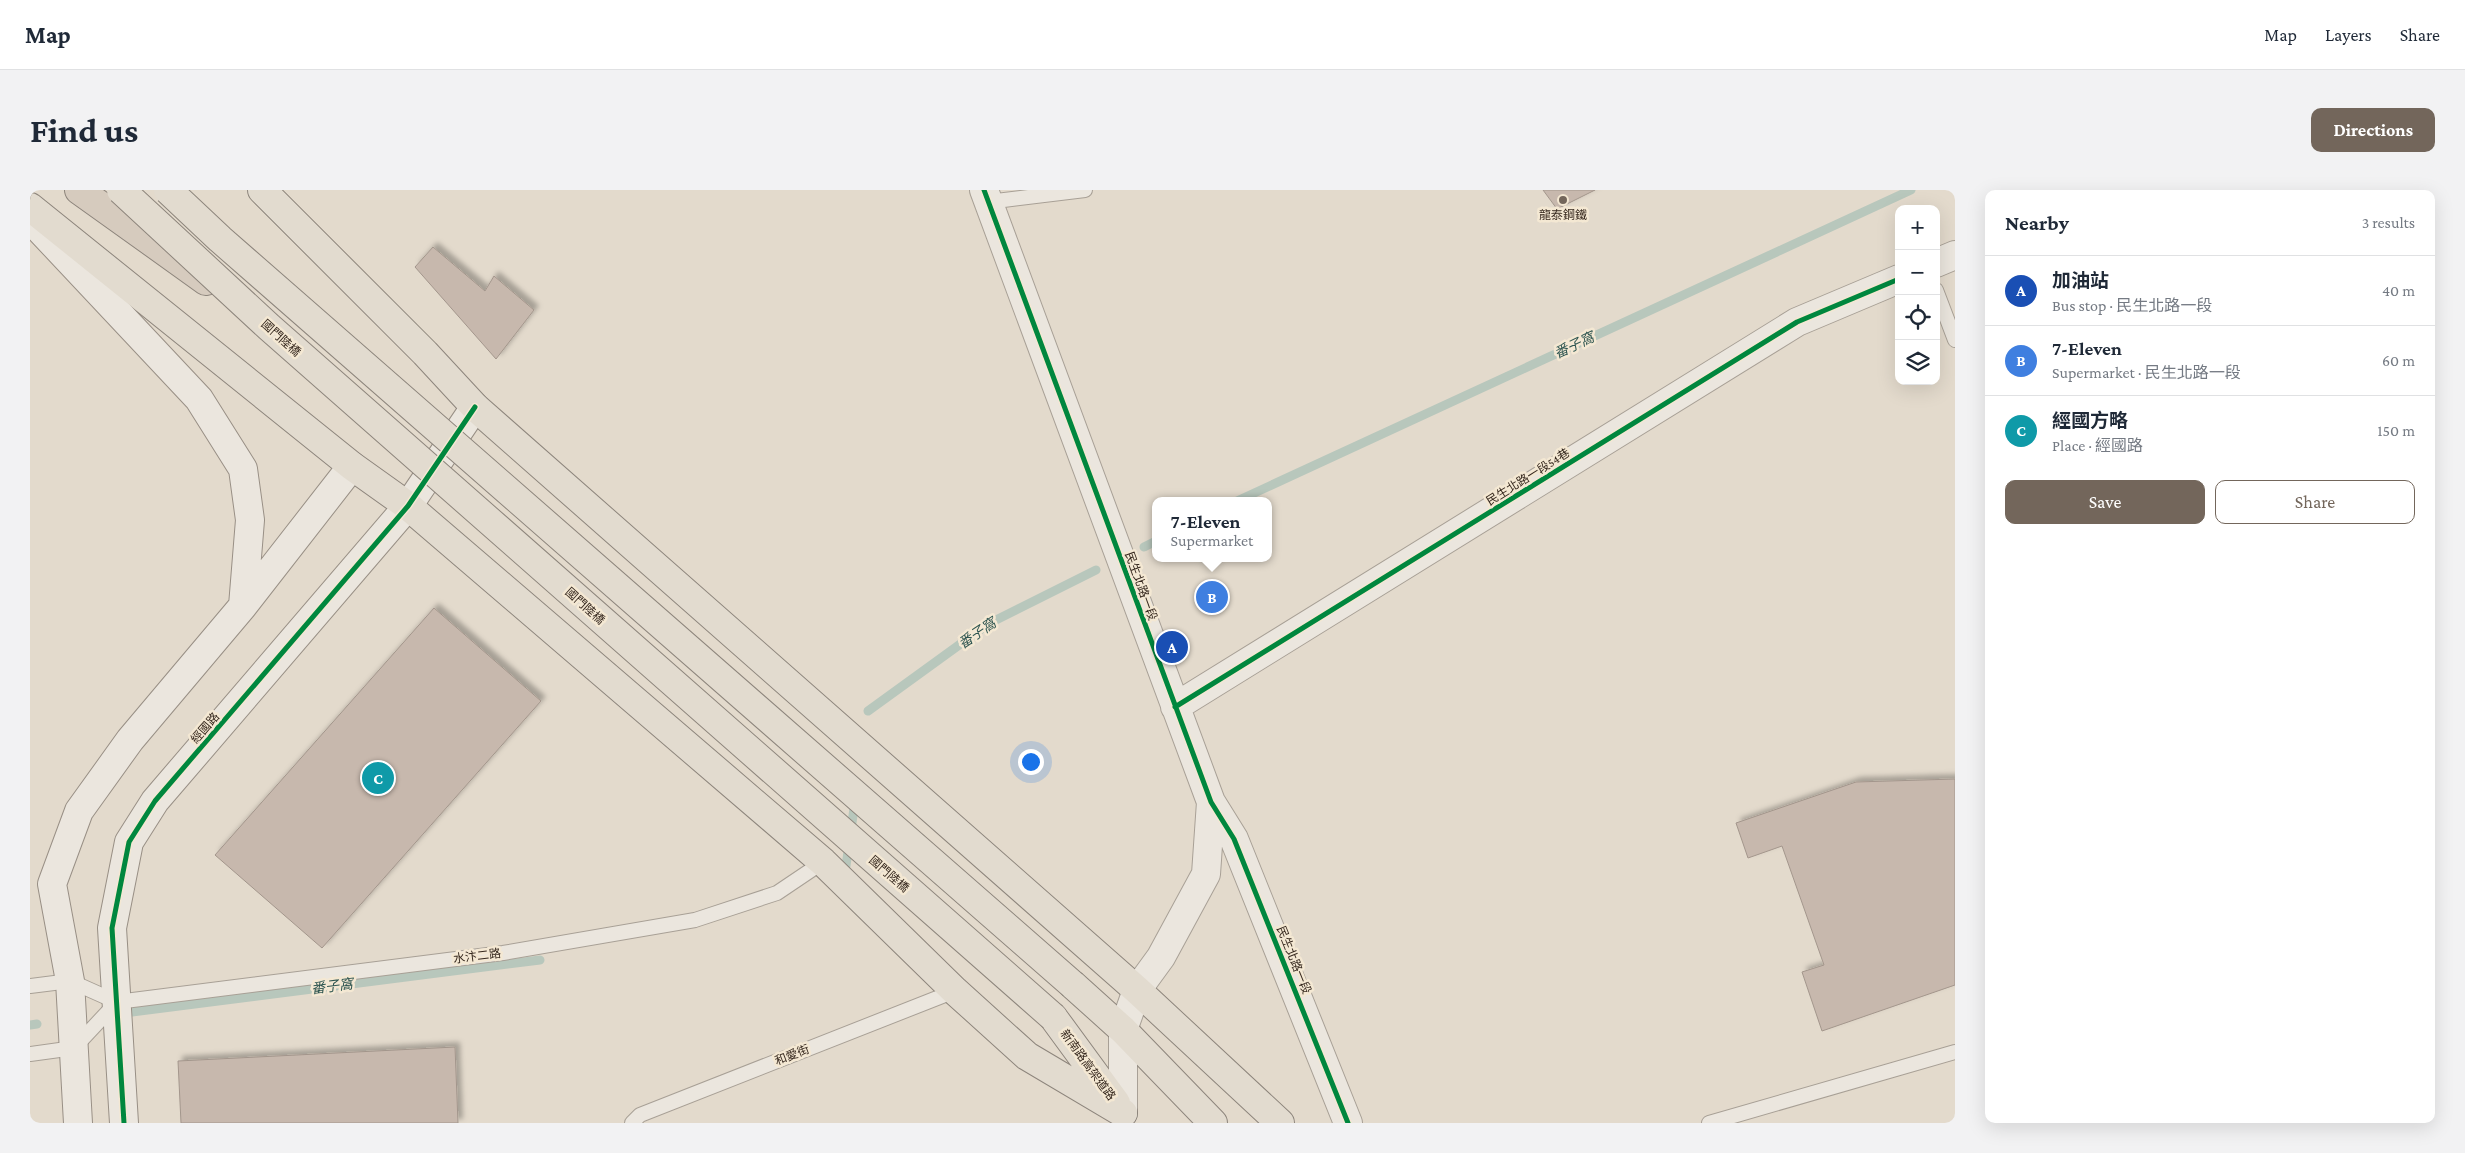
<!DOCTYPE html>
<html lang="en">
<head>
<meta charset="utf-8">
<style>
	body { margin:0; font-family:"Crimson Pro","Noto Sans TC",serif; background:#f2f2f3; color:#1f2937 }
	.controls { position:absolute; right:15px; top:15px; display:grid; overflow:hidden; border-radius:10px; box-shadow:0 5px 20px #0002 }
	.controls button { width:45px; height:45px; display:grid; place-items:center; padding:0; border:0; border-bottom:1px solid #e0e1e3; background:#fff; color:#1f2937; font:25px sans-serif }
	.you { position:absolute; left:1000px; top:571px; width:18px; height:18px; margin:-12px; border:4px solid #fff; border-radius:50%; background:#1a73e8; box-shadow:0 0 0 8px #1a73e833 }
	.badge { display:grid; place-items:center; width:32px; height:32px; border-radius:50%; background:#73665b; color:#fff; font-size:16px; font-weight:700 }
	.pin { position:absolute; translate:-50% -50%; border:2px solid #fff; box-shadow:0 1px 5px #0006 }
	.popup { position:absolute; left:1122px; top:307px; width:120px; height:65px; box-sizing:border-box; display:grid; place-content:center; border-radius:10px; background:#fff; filter:drop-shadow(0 1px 4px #0005); font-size:16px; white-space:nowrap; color:#747a83 }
	.popup b { font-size:19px; color:#1f2937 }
	.popup::after { content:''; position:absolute; left:50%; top:100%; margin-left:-10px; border:10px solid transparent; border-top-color:#fff }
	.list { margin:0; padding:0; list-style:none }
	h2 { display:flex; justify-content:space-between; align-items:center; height:65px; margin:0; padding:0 20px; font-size:21px }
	h2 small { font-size:16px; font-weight:400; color:#747a83 }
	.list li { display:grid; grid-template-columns:32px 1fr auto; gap:15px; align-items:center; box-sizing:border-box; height:70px; padding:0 20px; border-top:1px solid #e0e1e3 }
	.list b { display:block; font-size:19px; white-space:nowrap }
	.list p { margin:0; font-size:16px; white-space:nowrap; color:#747a83 }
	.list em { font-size:16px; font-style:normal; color:#747a83 }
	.actions { display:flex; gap:10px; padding:15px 20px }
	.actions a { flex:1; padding:11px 0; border:1px solid #73665b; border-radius:10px; text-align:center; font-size:18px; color:#73665b }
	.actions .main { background:#73665b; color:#fff }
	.icon { flex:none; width:28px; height:28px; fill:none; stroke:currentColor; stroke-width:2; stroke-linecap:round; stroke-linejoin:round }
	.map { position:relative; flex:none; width:1925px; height:933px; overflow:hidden; border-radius:10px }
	header { display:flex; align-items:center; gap:30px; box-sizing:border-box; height:70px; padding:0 25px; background:#fff; border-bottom:1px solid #e0e1e3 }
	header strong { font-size:24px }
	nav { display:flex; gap:28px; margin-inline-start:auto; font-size:18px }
	.intro { display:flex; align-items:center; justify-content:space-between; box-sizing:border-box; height:120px; padding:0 30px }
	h1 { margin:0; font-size:35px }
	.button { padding:12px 22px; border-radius:10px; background:#73665b; color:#fff; font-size:18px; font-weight:700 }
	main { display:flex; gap:30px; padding:0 30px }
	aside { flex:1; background:#fff; border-radius:10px; box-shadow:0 5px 20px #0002 }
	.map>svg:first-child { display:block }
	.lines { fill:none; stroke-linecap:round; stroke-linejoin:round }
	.stream { stroke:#b8c7bc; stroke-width:9 }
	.building { fill:#c7b8ad; stroke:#a3968c; filter:url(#shadow) }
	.lane-casing { stroke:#a8a096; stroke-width:16 }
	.street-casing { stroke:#a8a096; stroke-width:30 }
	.secondary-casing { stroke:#988f85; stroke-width:30 }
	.primary-casing { stroke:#8d857c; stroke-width:30 }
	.highway-casing { stroke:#8d857c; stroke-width:30 }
	.lane { stroke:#ebe6de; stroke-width:14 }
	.street { stroke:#ebe6de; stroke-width:28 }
	.secondary { stroke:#ebe6de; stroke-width:28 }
	.primary { stroke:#e2dbcf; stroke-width:28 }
	.highway { stroke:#d6cbbe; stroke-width:28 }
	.primary-bridge-casing { stroke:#8d857c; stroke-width:30; stroke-linecap:butt }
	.primary-bridge { stroke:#e2dbcf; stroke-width:28 }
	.cycleway-casing { stroke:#f4e8d3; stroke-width:8 }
	.cycleway { stroke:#00873e; stroke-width:5 }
	.poi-dot { fill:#73665b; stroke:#f4e8d3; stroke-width:2 }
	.labels { text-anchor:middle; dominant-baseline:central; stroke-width:5; stroke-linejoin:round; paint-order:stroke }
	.poi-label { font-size:12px; fill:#36281e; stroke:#f4e8d3 }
	.street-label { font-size:12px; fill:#36281e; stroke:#f4e8d3 }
	.water-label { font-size:14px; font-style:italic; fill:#2e5550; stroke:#f4e8d3 }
</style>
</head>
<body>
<header>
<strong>Map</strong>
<nav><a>Map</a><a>Layers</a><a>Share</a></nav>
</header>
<div class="intro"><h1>Find us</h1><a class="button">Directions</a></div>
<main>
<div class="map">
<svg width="1925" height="933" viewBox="0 0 1925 933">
	<defs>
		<filter id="shadow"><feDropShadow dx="4.5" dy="-4.5" stdDeviation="2.5" flood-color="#0004"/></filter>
	</defs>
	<rect width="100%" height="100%" fill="#e3dacc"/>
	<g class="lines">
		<path class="stream" d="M1207,311l674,-311
			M1114,357l12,-6
			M838,521l120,-87 108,-54
			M816,676l9,-65
			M94,823l416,-53
			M0,835l7,-1"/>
	</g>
	<path class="building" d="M1513,0h52l-38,19z
		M403,57l52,44 9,-15 40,34 -38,49 -81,-92z
		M404,418l107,93 -219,247 -107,-93z
		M1925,589v206l-133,46 -20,-59 22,-7 -42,-119 -34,12 -12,-35 120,-41z
		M425,857l3,76h-277l-3,-62z"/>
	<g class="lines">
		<g class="lane-casing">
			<path id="lane" d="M958,12l97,-12
				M1906,100l19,50
				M0,796l40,-5 47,21
				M87,812l386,-49 192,-33 82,-27 46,-31
				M0,864l44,-6 43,-46
				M602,933l8,-8 315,-124
				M1679,933l246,-71"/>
		</g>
		<g class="street-casing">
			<path id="street" d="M954,0l227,612 23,37 114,284
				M1906,73l19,-8
				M1145,517l622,-385 102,-43
				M1093,923v-83l14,-40 24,-33 45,-83 5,-72"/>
		</g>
		<g class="secondary-casing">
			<path id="secondary" d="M0,29l169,180 44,70 7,51 -7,86
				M48,933l-8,-142 -18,-97 27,-73 51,-71 113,-134 109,-140
				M94,933l-12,-195 17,-86 26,-41 253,-295 67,-99"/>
		</g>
		<g class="primary-casing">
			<path id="primary" d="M232,0l163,163 50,54 662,583 143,133
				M0,17l322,259 56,40 415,356 132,129 72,65 96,57
				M1043,795l50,45 90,93
				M1023,827l63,86"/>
		</g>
		<g class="highway-casing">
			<path id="highway" d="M49,0l127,91"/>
		</g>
		<use href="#lane" class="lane"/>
		<use href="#street" class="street"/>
		<use href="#secondary" class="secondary"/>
		<use href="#primary" class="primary"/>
		<use href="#highway" class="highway"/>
		<g class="primary-bridge-casing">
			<path id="primary-bridge" d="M91,0l148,137 784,690
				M138,0l52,49 853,746"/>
		</g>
		<use href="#primary-bridge" class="primary-bridge"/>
		<g class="cycleway-casing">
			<path id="cycleway" d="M954,0l227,612 23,37 114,284
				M1145,517l622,-385 102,-43
				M94,933l-12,-195 17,-86 26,-41 253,-295 67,-99"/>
		</g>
		<use href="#cycleway" class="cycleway"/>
	</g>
	<circle class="poi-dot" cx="1533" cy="10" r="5"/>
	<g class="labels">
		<g class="poi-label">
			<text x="1533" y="25">龍泰鋼鐵</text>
		</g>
		<g class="street-label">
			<text transform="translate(251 148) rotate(42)">國門陸橋</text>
			<text transform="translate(1498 287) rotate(-32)">民生北路一段54巷</text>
			<text transform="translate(1111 396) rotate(70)">民生北路一段</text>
			<text transform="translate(555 416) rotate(42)">國門陸橋</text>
			<text transform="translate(175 538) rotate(-49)">經國路</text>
			<text transform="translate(859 684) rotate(41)">國門陸橋</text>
			<text transform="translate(447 766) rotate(-7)">水汴二路</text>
			<text transform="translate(1264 770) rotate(68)">民生北路一段</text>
			<text transform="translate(762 865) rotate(-21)">和愛街</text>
			<text transform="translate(1058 875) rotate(54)">新南路高架道路</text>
		</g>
		<g class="water-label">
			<text transform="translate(1544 155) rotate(-25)">番子窩</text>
			<text transform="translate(947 443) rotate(-34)">番子窩</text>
			<text transform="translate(302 796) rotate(-7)">番子窩</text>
		</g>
	</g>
</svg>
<div class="controls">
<button>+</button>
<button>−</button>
<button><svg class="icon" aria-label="locate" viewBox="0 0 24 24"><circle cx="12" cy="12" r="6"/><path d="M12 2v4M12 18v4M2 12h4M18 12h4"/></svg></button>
<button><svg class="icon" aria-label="layers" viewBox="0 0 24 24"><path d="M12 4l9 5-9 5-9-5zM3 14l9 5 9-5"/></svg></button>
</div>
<div class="you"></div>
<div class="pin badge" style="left:1142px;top:457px;background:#1a4fb4">A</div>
<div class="pin badge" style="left:1182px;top:407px;background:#3f7fe0">B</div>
<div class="popup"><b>7-Eleven</b>Supermarket</div>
<div class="pin badge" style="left:348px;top:588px;background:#0f9aa8">C</div>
</div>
<aside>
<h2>Nearby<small>3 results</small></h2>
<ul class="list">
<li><span class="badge" style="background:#1a4fb4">A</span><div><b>加油站</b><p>Bus stop · 民生北路一段</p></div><em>40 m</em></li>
<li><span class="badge" style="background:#3f7fe0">B</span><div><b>7-Eleven</b><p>Supermarket · 民生北路一段</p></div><em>60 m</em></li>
<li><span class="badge" style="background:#0f9aa8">C</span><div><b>經國方略</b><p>Place · 經國路</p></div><em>150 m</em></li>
</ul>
<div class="actions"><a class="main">Save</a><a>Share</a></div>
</aside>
</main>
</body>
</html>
